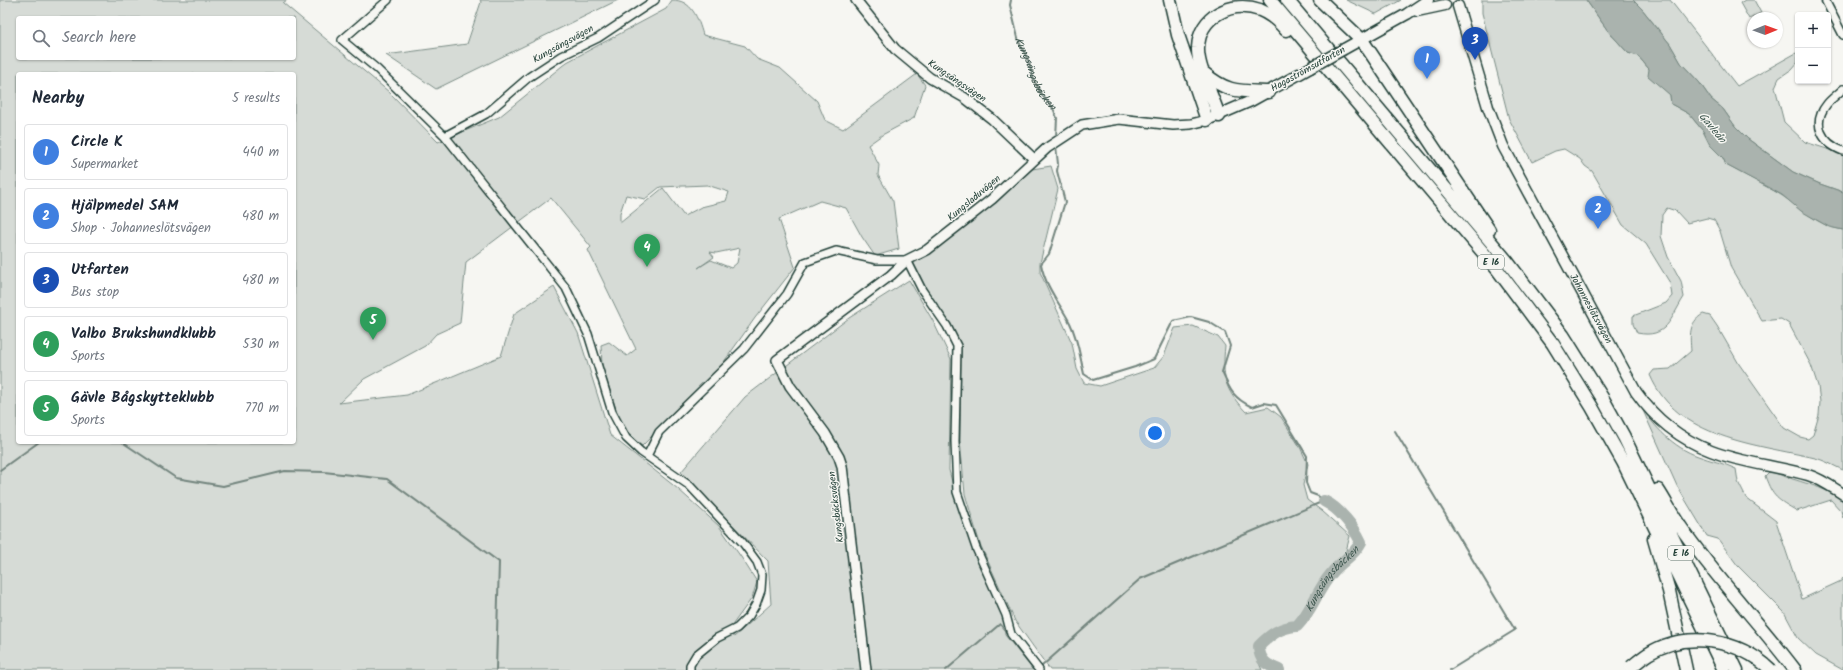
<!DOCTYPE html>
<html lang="en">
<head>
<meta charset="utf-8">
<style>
	body { margin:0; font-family:Kalam,sans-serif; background:#f6f6f7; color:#1f2937 }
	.controls { position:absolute; right:12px; top:12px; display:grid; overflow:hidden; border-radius:4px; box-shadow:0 1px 3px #0004 }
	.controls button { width:36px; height:36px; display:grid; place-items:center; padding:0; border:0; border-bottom:1px solid #e0e1e3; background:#fff; color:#1f2937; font:20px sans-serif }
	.compass { position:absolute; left:1747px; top:12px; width:36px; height:36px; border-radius:50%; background:#fff; box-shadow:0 1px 3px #0004; rotate:89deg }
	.you { position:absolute; left:1155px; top:433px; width:14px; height:14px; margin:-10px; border:3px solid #fff; border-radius:50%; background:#1a73e8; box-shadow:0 0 0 6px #1a73e833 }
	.badge { display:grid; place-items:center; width:26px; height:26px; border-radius:50%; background:#1a73e8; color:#fff; font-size:13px; font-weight:700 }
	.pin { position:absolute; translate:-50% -33px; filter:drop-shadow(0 1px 2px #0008) }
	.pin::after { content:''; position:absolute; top:21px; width:14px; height:12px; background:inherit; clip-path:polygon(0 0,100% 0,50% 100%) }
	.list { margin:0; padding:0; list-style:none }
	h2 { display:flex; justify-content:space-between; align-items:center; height:52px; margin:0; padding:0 16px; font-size:17px }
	h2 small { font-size:13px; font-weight:400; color:#747a83 }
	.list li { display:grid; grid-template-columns:26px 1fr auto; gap:12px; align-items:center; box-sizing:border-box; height:56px; margin:0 8px 8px; padding:0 8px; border:1px solid #e0e1e3; border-radius:4px }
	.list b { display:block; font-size:15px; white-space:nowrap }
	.list p { margin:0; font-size:13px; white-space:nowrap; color:#747a83 }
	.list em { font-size:13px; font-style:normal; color:#747a83 }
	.icon { flex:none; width:22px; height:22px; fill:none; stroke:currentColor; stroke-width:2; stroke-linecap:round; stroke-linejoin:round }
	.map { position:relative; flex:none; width:1843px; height:670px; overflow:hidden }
	.search { position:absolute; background:#fff; box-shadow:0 1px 3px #0004; left:16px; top:16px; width:280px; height:44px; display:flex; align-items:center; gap:10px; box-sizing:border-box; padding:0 14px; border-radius:4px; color:#747a83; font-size:15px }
	.panel { position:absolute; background:#fff; box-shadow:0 1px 3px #0004; left:16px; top:72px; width:280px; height:372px; border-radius:4px }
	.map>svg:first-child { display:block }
	.green { fill:#d6dbd6; stroke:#7a8c85; fill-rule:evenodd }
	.water { fill:#aab3ae; stroke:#72847d }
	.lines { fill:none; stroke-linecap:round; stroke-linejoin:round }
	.stream { stroke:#72847d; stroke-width:2 }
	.river { stroke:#aab3ae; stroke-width:12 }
	.minor-casing { stroke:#1f3d34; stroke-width:10 }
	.tertiary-casing { stroke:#1f3d34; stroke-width:12 }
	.secondary-casing { stroke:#1f3d34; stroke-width:13 }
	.motorway-casing { stroke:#1f3d34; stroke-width:15 }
	.minor { stroke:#f6f6f2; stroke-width:7 }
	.tertiary { stroke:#f6f6f2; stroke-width:9 }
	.secondary { stroke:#f6f6f2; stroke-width:10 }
	.motorway { stroke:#f6f6f2; stroke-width:12 }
	.secondary-bridge-casing { stroke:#1f3d34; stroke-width:13; stroke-linecap:butt }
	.motorway-bridge-casing { stroke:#1f3d34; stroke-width:15; stroke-linecap:butt }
	.secondary-bridge { stroke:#f6f6f2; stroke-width:10 }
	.motorway-bridge { stroke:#f6f6f2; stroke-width:12 }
	.labels { text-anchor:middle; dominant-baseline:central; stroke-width:3; stroke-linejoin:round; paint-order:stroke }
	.shield { fill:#f6f6f2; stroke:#60746d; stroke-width:1 }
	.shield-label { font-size:9px; font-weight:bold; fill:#1f3d34 }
	.street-label { font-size:10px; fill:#1f3d34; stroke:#f6f6f2 }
	.water-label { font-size:11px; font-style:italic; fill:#425a52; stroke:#f6f6f2 }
</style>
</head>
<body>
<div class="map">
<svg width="1843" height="670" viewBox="0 0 1843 670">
	<rect width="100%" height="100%" fill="#f6f6f2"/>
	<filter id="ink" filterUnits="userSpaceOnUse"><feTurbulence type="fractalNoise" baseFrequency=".025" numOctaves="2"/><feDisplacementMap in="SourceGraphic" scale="8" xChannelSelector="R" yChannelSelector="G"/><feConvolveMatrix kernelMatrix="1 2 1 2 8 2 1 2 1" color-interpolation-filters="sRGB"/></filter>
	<g filter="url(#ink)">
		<path class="green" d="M0,0h287l-4,3 106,89 49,50 61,-25 68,-55 99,-53 6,-9c20,0 26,18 31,35l42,11 12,13 23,9 37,33 8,19 18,9 74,-55 8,11 -11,33 -32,17 -14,10 11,20 -1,10 15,26 6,48 -24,7 -13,-19 -16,-29 -26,-7 -41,18 16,48 -40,51 -34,48 -79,80 -14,-9 -11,-25 -15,-46 -1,-21 8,-3 18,14 9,-7 -48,-99 3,-3 -40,-49 -85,64 -6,61 -24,11 -11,12 -61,33 -25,24 68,-8 94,-39 13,-42 40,-27 24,46 32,102 68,54 41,37 22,31 16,25 -5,16 -19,26 1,13 37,-33 -3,-43 -87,-89 64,-75 104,-79 60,-38 24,41 18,38 -2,111 6,24 19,59 30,64 1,18 28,35h-1033zM18,18h276v40h-276zM18,74h276v368h-276zM707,185l22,7 -3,9 -25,6 -17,9 -21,-28 -43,35v-10l6,-18 19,4 15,-12zM740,248l-3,15 -6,5 -20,-8 -13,8 16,-11 -4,-5 6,1z
			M480,0h138l-182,89 -50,-34 81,-11 14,-42z
			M1346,0h55l-25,14z
			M1482,0h104l22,31 20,22 10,3 11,13 21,26 1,9 18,10 14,17 7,14 13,13 3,7c18,10 38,19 55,30 22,14 34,30 62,35v240c-9,-4 -19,-10 -28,-12 -59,-14 -138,-19 -165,-83l4,-5 16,-1 21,-18c-1,-15 -3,-28 12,-37l7,2 7,10 22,38 45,64 16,9 8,2 5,-4 6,-20 1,-13 -2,-16 -7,-21 -22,-41 -8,-5 -19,2 -31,-53 -11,-37 -6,-11 -7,-2 -20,5 -11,-12 -9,-3 -5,7 -1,21 7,21 13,24 3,16c-14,22 -17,42 -47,36l-4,-9v-8l33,-13 6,-7 -2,-13 -24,-39 -23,-19 -31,-54 -7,-5 -5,-7 -16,-10 -9,2 -23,11 -23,-43 -27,-106z
			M1633,0h37l67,86 61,-34v10l-6,7 -13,9 -4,9 9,35 21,20 38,12v38l-23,-8 -27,-12 -45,-33 -13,-13 -12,-17 -12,-10 -12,-17 -18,-19 -11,-19 -28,-35z
			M1745,0h9l7,13 -12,6 -9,-16z
			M1051,166l7,23 -18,74v9l32,71 5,26 7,14 16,3 54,-18 10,-12 11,-28 18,-2 25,11 7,9c-3,31 -1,43 21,66l22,-5 13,10 19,30 8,17 -5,21 4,15 15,11 28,25 -4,15 -15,19 -29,48 -29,12 -18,14 3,17 4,9h-212l-35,-49 -35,-77 -15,-50 -5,-54 1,-89 -10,-27 -24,-34 -15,-30 114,-90z
			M1641,406c13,21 33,42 57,50 13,5 26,7 38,13l2,13 8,16 30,23 26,78 39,-18 2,-3v92l-27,-15 -18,-17 -14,-26 -46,-46 -20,-27 -11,-3 -30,-50z
			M1769,472h4c23,10 51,13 70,29v17l-2,-7 -10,-11 -34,11c-20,-12 -24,-13 -32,-35z"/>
		<path class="water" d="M1586,0h47l9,9 28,35 11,19 18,19 12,17 12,10 12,17 13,13 45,33 27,12 23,8v38l-14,-3 -28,-16 -19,-16 -56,-30 -3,-7 -13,-13 -7,-14 -14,-17 -18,-10 -1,-9 -22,-19 1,-7 -11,-13 -10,-3 -20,-22z"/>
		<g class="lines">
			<g class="stream">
				<path id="s1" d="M1011,0l-1,5 9,37 9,18 6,20 7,14 12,14 4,10 -1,19"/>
				<path d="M1395,431l120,199 -65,40"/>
				<path d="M122,442l54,36 47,8 62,-15 39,1 63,7 112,83 -3,108"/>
				<path d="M0,470l39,-28"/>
				<path d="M1042,666l98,-87 184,-78 -6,-5 -8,-3 -4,-10 1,-27 -31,-51 -12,-2 -12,4c-19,-9 -22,-17 -30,-35l8,-26 -5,-14 -16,-10 -18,-5 -18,4 -19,38 -19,8 -42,13 -9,-6c-4,-17 -6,-35 -14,-51 -10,-19 -25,-37 -29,-59l8,-10 16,-52 -8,-31 1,-7 -2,-18"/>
				<path d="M946,670l54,-46 9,11"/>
			</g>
			<path class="river" id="s2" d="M1279,670c-12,-5 -20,-9 -20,-24 11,-11 21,-19 38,-20 15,-15 20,-36 34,-52 9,-12 23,-18 30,-32 -7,-15 -22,-34 -37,-41"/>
			<g class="minor-casing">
				<path id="minor" d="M388,0l-46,40 35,29 68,67 121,152 22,46 24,78 14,26 15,14 49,34 53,57 14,19 5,13 -1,15 -5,14 -7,12 -12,12 -20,10 -21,17 -6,10v5
					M1825,0l18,35
					M1843,89c-5,5 -12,10 -16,15 -16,20 -5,39 16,47
					M445,136l41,-22 43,-37 32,-21 37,-18 57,-38
					M647,456l12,-24 85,-83 43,-55 18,-32 31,-11 41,9h30l15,30 25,36 10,20 -2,95 2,51 19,56 30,67 5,19 28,36"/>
			</g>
			<g class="tertiary-casing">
				<path id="tertiary" d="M856,0l39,49 35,29 35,20 27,21 42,40
					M866,670l-24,-204 -3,-9 -14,-24 -35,-47 -13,-26 114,-85 16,-15 20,-10 65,-51 55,-51 35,-23 37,-6 54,6 18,-1 16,-4"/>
			</g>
			<g class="secondary-casing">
				<g id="secondary">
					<path id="s3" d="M1458,6l30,101 15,39 133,246c19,27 44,47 75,59 31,12 66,15 97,24 13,4 24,12 35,19"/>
					<path d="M1417,11l28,-6"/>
					<path d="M1344,49l63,-35 21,-14"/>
					<path d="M1207,120l44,-19 59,-33"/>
				</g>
			</g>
			<g class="motorway-casing">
				<path id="motorway" d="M1170,0l8,35 29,85
					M1270,0l227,269 56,75 39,63 31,55 101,208
					M1287,0l220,261 56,74 40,64 21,38 113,233
					M1320,0l42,40 127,190
					M1204,73c23,20 35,18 65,19
					M1219,116c-6,-19 -22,-50 -21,-68 1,-32 33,-48 62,-38 10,4 19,12 26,20
					M1658,490c8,12 14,25 22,36 35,51 78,95 115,144
					M1654,539l15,52 17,79"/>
			</g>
			<use href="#minor" class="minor"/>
			<use href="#tertiary" class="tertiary"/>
			<use href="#secondary" class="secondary"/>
			<use href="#motorway" class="motorway"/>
			<g class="secondary-bridge-casing">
				<path id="secondary-bridge" d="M1310,68l34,-19"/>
			</g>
			<g class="motorway-bridge-casing">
				<path id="motorway-bridge" d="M1631,667c5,-4 11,-9 17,-13 38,-24 91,-15 123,16"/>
			</g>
			<use href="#secondary-bridge" class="secondary-bridge"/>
			<use href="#motorway-bridge" class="motorway-bridge"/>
		</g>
	</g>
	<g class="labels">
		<g class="shield">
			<rect x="1478" y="255" width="26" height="14" rx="3"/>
			<rect x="1668" y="546" width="26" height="14" rx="3"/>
		</g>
		<g class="shield-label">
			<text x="1491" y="262">E 16</text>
			<text x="1681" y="553">E 16</text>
		</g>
		<g class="street-label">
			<text transform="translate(563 44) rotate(-29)">Kungsängsvägen</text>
			<text transform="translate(1308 69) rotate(-29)">Hagaströmsutfarten</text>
			<text transform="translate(957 81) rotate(34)">Kungsängsvägen</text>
			<text transform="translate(974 198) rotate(-40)">Kungsladuvägen</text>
			<text stroke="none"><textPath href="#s3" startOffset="332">Johanneslötsvägen</textPath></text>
			<text transform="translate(836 507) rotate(-97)">Kungsbäcksvägen</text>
		</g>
		<g class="water-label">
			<text stroke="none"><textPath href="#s1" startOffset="79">Kungsängsbäcken</textPath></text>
			<text transform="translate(1712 128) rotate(50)">Gavleån</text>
			<text stroke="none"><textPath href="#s2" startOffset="137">Kungsängsbäcken</textPath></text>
		</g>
	</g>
</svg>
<div class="controls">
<button>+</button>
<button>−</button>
</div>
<svg class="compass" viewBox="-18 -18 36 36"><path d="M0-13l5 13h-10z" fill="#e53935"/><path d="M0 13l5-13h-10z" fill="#747a83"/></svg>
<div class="you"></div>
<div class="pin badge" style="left:1427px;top:79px;background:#3f7fe0">1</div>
<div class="pin badge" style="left:1598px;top:229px;background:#3f7fe0">2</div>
<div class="pin badge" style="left:1475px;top:60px;background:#1a4fb4">3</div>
<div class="pin badge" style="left:647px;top:267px;background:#2e9e5b">4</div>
<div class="pin badge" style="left:373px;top:340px;background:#2e9e5b">5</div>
<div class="search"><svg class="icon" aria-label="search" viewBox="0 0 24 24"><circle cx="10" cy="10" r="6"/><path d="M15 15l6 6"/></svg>Search here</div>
<section class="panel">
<h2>Nearby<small>5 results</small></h2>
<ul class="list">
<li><span class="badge" style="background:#3f7fe0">1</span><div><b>Circle K</b><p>Supermarket</p></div><em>440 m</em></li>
<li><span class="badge" style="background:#3f7fe0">2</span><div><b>Hjälpmedel SAM</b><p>Shop · Johanneslötsvägen</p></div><em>480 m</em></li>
<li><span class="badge" style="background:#1a4fb4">3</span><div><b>Utfarten</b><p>Bus stop</p></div><em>480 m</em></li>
<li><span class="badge" style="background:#2e9e5b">4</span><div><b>Valbo Brukshundklubb</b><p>Sports</p></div><em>530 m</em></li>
<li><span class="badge" style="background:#2e9e5b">5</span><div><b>Gävle Bågskytteklubb</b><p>Sports</p></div><em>770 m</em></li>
</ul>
</section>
</div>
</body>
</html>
